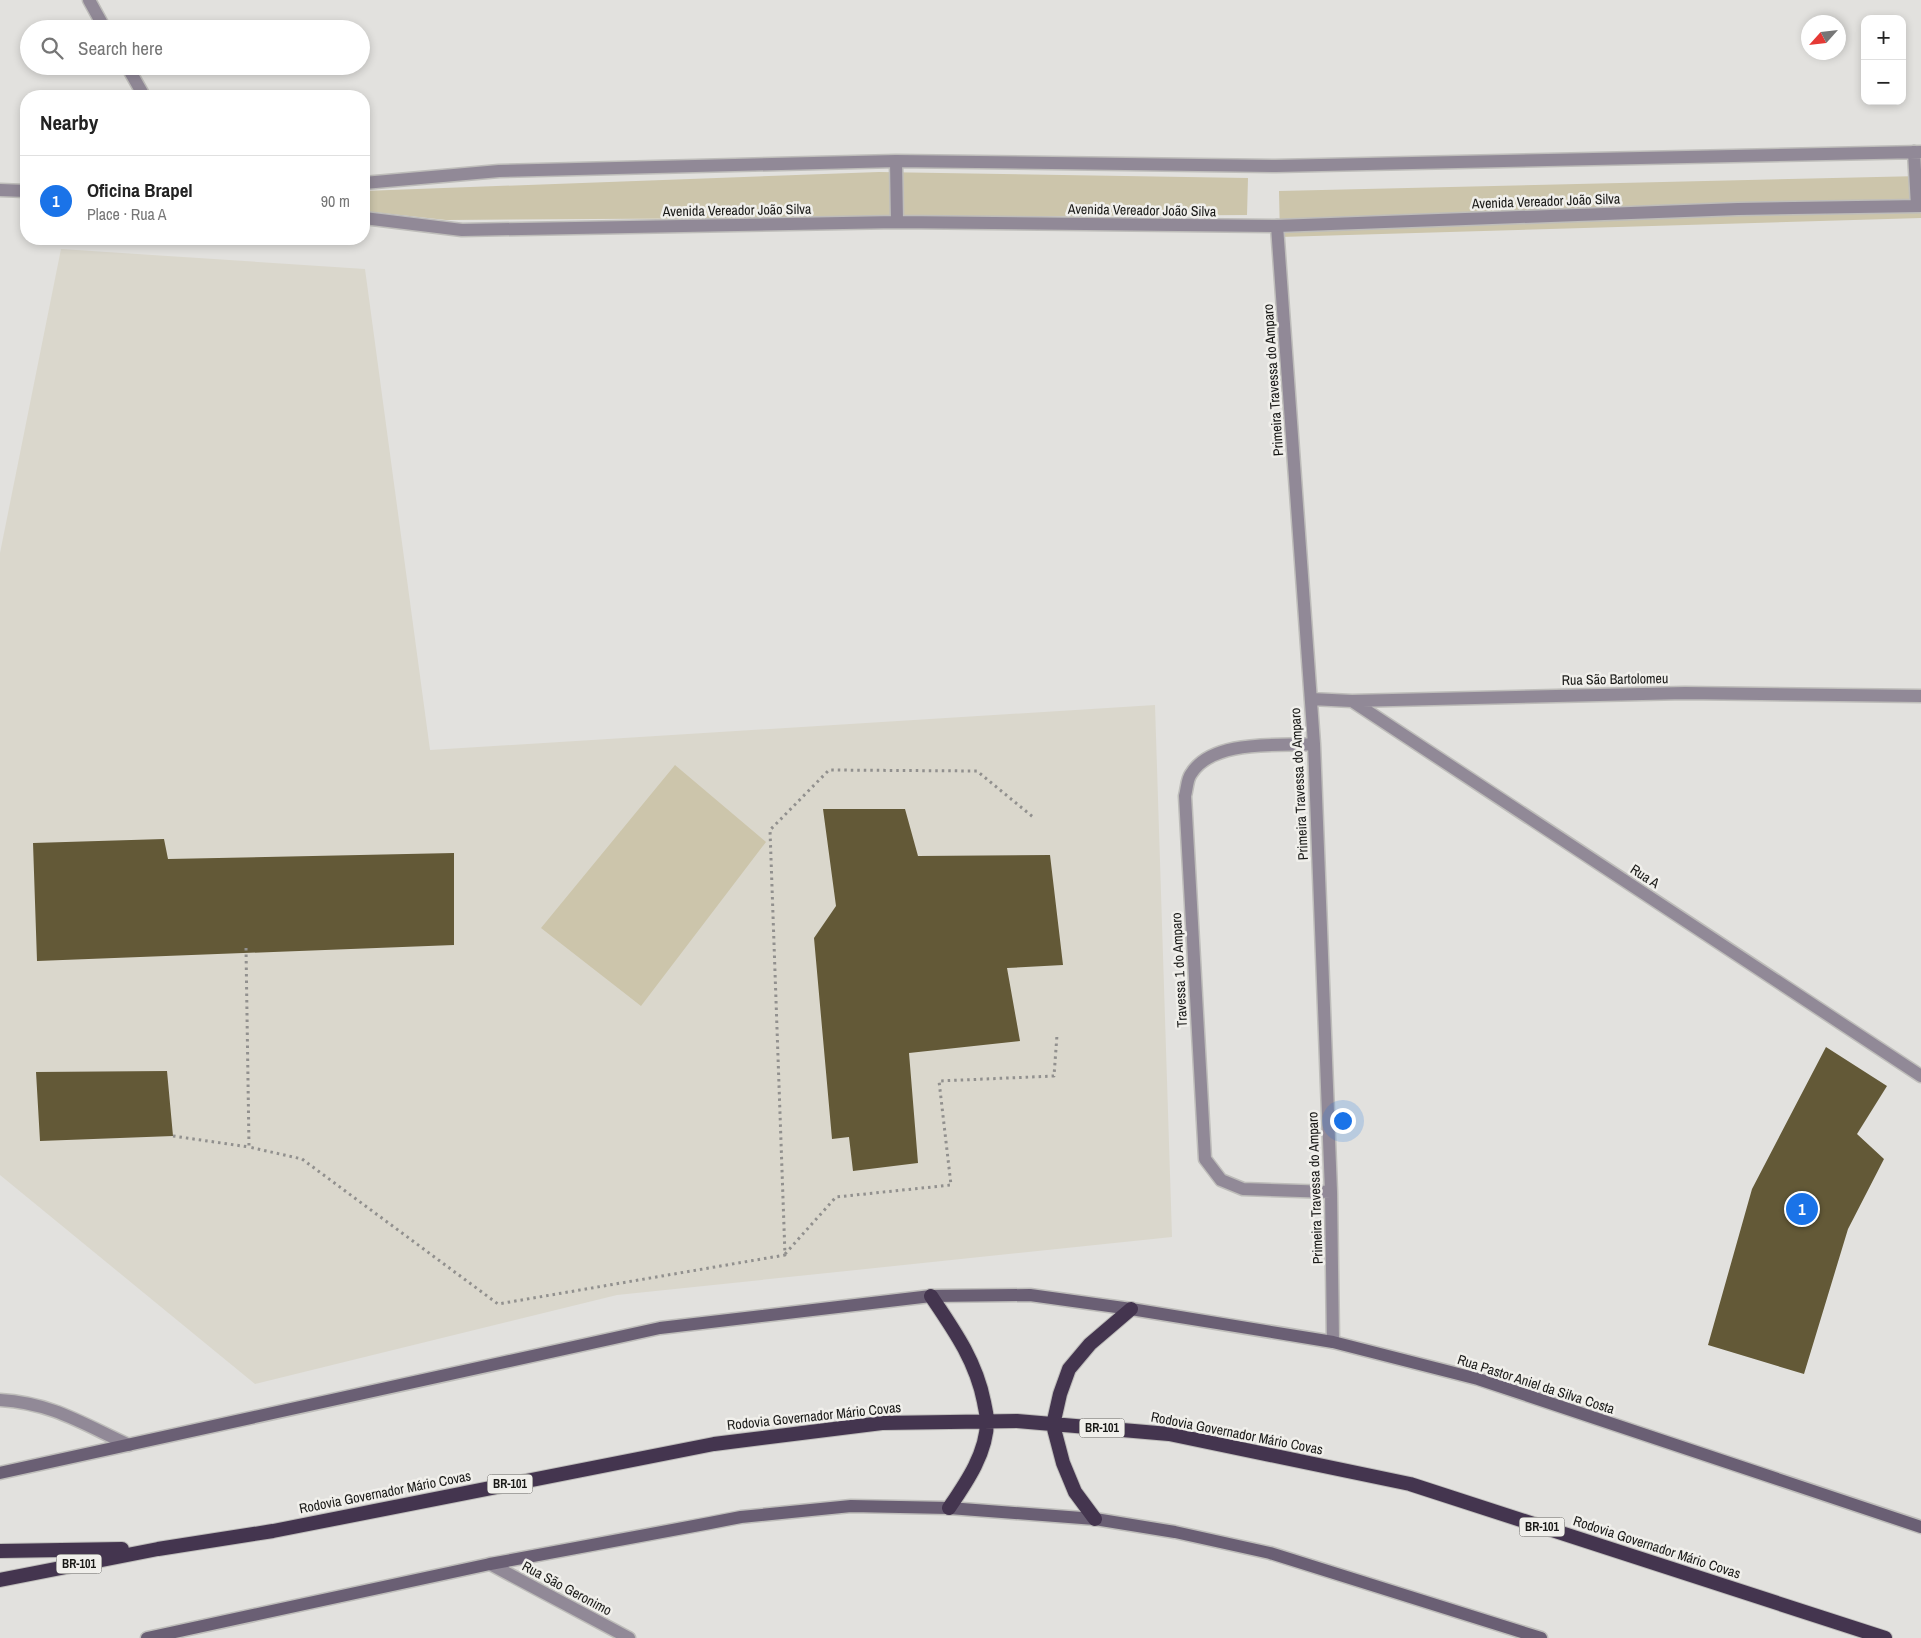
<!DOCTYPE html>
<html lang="en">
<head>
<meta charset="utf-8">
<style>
	body { margin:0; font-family:"Archivo Narrow",sans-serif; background:#f2f2f2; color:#222 }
	.controls { position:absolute; right:15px; top:15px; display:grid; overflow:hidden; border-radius:10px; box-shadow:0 2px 8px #0003 }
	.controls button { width:45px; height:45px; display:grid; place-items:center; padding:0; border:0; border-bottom:1px solid #e0e0e0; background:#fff; color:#222; font:25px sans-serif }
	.compass { position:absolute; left:1801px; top:15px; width:45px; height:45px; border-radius:50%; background:#fff; box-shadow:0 2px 8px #0003; rotate:243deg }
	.you { position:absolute; left:1342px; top:1120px; width:18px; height:18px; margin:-12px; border:4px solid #fff; border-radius:50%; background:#1a73e8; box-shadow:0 0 0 8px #1a73e833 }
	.badge { display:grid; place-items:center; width:32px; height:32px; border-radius:50%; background:#1a73e8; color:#fff; font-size:16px; font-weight:700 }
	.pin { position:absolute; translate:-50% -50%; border:2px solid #fff; box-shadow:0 1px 5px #0006 }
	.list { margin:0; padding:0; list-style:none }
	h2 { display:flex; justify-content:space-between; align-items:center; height:65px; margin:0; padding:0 20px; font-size:21px }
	h2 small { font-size:16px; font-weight:400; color:#767676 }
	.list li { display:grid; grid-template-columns:32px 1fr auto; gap:15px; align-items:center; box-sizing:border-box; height:90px; padding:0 20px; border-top:1px solid #e0e0e0 }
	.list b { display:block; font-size:19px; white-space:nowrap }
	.list p { margin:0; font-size:16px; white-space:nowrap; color:#767676 }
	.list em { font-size:16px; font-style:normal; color:#767676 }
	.icon { flex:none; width:28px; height:28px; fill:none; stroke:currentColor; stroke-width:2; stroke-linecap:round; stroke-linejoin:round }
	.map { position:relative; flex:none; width:1921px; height:1638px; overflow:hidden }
	.search { position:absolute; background:#fff; box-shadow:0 2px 8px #0003; left:20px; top:20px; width:350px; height:55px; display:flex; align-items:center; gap:12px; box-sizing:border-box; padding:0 18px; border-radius:28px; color:#767676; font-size:19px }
	.panel { position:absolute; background:#fff; box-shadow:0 2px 8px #0003; left:20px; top:90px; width:350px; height:155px; border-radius:20px }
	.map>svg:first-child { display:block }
	.built { fill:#dad7cc }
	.green { fill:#ccc5ab }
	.building { fill:#635937 }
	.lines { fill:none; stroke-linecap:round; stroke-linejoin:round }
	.minor-casing { stroke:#bebdba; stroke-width:15 }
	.tertiary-casing { stroke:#bebdba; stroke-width:15 }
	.secondary-casing { stroke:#bebdba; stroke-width:15 }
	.trunk-casing { stroke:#bebdba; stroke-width:16 }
	.path { stroke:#91908e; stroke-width:3; stroke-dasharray:2.5 4; stroke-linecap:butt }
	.minor { stroke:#918997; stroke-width:12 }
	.tertiary { stroke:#918997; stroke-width:12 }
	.secondary { stroke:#6a5f74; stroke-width:12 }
	.trunk { stroke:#44354f; stroke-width:14 }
	.labels { text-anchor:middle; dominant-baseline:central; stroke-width:5; stroke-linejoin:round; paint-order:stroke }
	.shield { fill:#f0efeb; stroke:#5a5957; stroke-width:1 }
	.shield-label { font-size:12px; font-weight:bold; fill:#191917 }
	.street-label { font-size:14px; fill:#191917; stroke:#f0efeb }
</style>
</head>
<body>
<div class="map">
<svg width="1921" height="1638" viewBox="0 0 1921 1638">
	<rect width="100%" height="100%" fill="#e2e1de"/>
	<path class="built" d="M61,249l304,20 65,481 725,-45 17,532 -555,58 -362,89 -255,-209v-622z"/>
	<path class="green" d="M879,172l369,6 -1,37 -801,5 -82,-9v-20z
		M1921,176v42l-641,19 -1,-46z
		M675,765l91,77 -125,164 -100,-78z"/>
	<path class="building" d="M823,809h82l13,47 132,-1 13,110 -56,3 13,73 -111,12 9,110 -65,8 -4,-34 -17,2 -18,-201 22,-32z
		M164,839l4,20 286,-6v92l-417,16 -4,-118z
		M1826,1047l61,39 -30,48 27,25 -36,70 -44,145 -96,-29 44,-156z
		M167,1071l6,65 -133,5 -4,-69z"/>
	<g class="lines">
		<g class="minor-casing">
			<path id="minor" d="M1277,226l37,518 17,448 2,150
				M1311,699l41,2 333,-8 236,3
				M1352,701l569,375
				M1314,744c-36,2 -102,-5 -123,30 -4,5 -4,15 -6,22l20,363 16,21 22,9 88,3
				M0,1400c52,3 83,24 129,45
				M490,1564l139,74"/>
		</g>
		<g class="tertiary-casing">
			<path id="tertiary" d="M89,0l16,29
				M127,66l17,30
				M1914,152l3,54
				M896,161l1,61
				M364,183l135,-12 397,-10 380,5 645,-14
				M0,190l26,1
				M364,218l98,12 435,-8 380,4 461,-17 183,-3"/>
		</g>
		<g class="secondary-casing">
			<path id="secondary" d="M0,1473l660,-145 271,-32 99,-1 101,14 202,33 145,37 443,148
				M147,1638l343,-74 220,-41 31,-6 110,-11 98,2 146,11 80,13 95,21 271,85"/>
		</g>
		<g class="trunk-casing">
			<path id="trunk" d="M931,1296c23,34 45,65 53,106 1,6 3,13 3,19 0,32 -21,62 -38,87
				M1095,1519l-20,-27 -12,-29 -10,-38 7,-31 9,-25 21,-25 41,-35
				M0,1551l122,-2
				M0,1580l158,-31 115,-18 441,-87 168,-21 135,-2 152,13 241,50 475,154"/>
		</g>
		<path class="path" d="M246,948l3,199 53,12 196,145 287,-49 -15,-425 59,-60 148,1 56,46
			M173,1136l76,11
			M785,1254l51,-57 115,-12 -12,-104 115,-5 3,-41"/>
		<use href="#minor" class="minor"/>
		<use href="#tertiary" class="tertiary"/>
		<use href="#secondary" class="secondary"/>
		<use href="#trunk" class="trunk"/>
	</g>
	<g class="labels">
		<g class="shield">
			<rect x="1079.5" y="1418.5" width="45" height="19" rx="4"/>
			<rect x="487.5" y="1474.5" width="45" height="19" rx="4"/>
			<rect x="1519.5" y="1517.5" width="45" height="19" rx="4"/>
			<rect x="56.5" y="1554.5" width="45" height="19" rx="4"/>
		</g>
		<g class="shield-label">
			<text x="1102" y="1428">BR-101</text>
			<text x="510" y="1484">BR-101</text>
			<text x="1542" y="1527">BR-101</text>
			<text x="79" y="1564">BR-101</text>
		</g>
		<g class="street-label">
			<text transform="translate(1546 201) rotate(-2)">Avenida Vereador João Silva</text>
			<text transform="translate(737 210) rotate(-1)">Avenida Vereador João Silva</text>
			<text transform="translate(1142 210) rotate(1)">Avenida Vereador João Silva</text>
			<text transform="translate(1273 380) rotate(-94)">Primeira Travessa do Amparo</text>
			<text transform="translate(1615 679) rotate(-1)">Rua São Bartolomeu</text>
			<text transform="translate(1299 784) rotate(-93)">Primeira Travessa do Amparo</text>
			<text transform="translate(1645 876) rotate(33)">Rua A</text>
			<text transform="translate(1179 970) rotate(-93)">Travessa 1 do Amparo</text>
			<text transform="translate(1315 1188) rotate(-92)">Primeira Travessa do Amparo</text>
			<text transform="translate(1536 1384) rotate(18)">Rua Pastor Aniel da Silva Costa</text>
			<text transform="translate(814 1416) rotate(-6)">Rodovia Governador Mário Covas</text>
			<text transform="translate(1237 1433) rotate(11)">Rodovia Governador Mário Covas</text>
			<text transform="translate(385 1492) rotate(-11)">Rodovia Governador Mário Covas</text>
			<text transform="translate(1657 1547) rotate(18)">Rodovia Governador Mário Covas</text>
			<text transform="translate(567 1588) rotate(28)">Rua São Geronimo</text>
		</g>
	</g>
</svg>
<div class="controls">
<button>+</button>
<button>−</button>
</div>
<svg class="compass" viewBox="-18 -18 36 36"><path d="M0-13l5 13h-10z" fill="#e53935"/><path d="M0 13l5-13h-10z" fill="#767676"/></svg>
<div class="you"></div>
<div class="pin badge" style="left:1802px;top:1209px">1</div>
<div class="search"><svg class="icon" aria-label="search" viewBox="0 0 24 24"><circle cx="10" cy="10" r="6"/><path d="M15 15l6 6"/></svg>Search here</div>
<section class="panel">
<h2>Nearby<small></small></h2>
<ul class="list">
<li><span class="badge">1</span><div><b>Oficina Brapel</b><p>Place · Rua A</p></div><em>90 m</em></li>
</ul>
</section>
</div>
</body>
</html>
